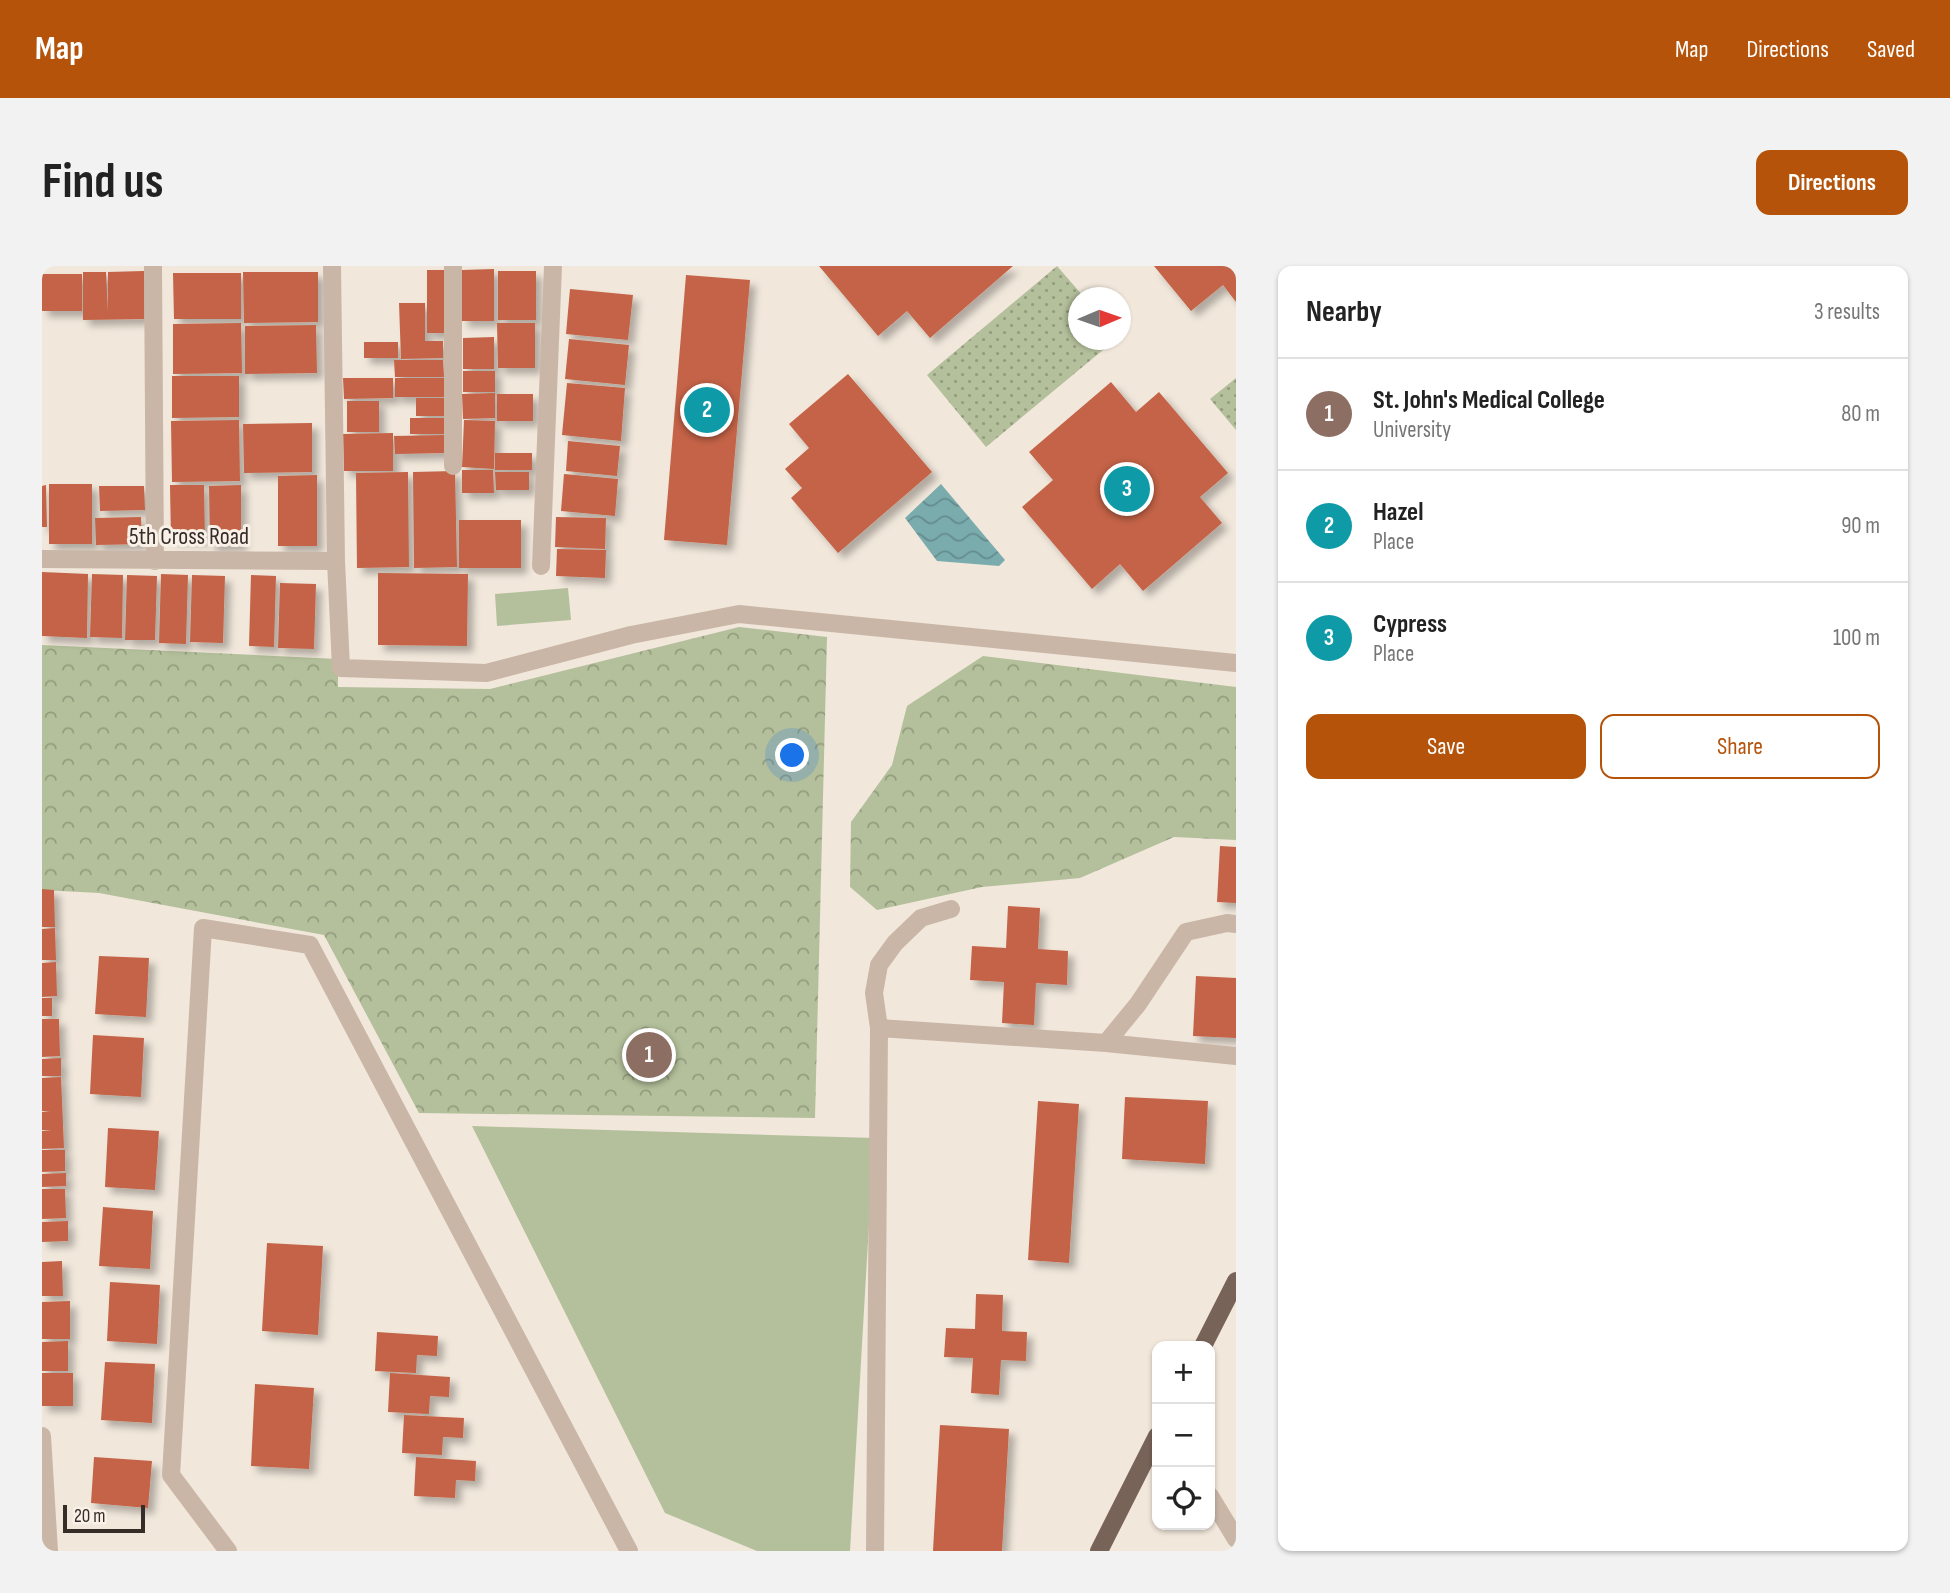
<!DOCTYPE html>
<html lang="en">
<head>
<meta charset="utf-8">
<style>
	body { margin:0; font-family:"Sofia Sans Condensed",sans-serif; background:#f2f2f2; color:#222 }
	.controls { position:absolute; right:21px; bottom:21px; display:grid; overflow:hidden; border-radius:14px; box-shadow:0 2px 5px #0004 }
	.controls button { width:63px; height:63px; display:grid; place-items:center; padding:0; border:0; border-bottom:2px solid #e0e0e0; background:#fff; color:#222; font:35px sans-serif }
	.compass { position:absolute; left:1026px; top:21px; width:63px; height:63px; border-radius:50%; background:#fff; box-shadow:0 2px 5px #0004; rotate:88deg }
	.scale { position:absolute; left:21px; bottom:18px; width:82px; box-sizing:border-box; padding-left:7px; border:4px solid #362c28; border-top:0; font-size:19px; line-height:24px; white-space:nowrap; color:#362c28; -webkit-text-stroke:5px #f9f1e7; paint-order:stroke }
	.you { position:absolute; left:751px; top:490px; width:24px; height:24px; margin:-18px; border:5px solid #fff; border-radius:50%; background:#1a73e8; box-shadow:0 0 0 10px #1a73e833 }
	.badge { display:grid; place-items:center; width:46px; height:46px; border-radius:50%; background:#b45309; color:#fff; font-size:23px; font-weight:700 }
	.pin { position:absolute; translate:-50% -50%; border:4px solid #fff; box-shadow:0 2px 7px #0006 }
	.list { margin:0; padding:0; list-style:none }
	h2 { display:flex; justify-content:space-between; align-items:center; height:91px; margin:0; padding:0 28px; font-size:30px }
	h2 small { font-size:23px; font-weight:400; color:#767676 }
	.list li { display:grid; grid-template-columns:46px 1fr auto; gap:21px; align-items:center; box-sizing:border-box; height:112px; padding:0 28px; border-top:2px solid #e0e0e0 }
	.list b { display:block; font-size:26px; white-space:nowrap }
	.list p { margin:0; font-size:23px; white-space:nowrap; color:#767676 }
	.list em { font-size:23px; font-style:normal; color:#767676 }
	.actions { display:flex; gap:14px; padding:21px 28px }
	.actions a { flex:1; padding:16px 0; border:2px solid #b45309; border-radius:14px; text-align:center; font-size:24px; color:#b45309 }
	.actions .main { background:#b45309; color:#fff }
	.icon { flex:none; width:38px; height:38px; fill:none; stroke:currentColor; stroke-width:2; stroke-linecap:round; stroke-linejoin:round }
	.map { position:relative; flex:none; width:1194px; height:1285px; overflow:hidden; border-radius:14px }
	header { display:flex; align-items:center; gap:42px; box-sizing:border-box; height:98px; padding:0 35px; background:#b45309; color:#fff }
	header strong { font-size:33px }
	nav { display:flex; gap:38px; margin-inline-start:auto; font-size:24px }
	.intro { display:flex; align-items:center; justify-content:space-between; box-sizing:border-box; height:168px; padding:0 42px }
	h1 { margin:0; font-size:49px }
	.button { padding:18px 32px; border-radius:14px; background:#b45309; color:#fff; font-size:24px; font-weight:700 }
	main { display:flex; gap:42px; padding:0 42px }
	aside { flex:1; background:#fff; border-radius:14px; box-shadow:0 2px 5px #0004 }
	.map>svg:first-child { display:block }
	.forest { fill:url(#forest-crowns) }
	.park { fill:url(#park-dots) }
	.pitch { fill:#b4c09b }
	.water { fill:url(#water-waves) }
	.building { fill:#c46346; filter:url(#shadow) }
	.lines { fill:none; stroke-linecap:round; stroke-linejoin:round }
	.minor { stroke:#c9b6a7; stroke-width:18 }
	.major { stroke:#786359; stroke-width:18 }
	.labels { text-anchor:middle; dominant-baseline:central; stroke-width:6; stroke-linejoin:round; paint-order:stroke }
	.street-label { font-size:24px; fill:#362c28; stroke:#f9f1e7 }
</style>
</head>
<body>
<header>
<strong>Map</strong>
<nav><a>Map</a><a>Directions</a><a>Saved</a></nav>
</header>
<div class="intro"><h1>Find us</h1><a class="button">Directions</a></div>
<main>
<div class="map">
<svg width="1194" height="1285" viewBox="0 0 1194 1285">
	<defs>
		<pattern id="forest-crowns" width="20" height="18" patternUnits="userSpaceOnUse" patternTransform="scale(1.75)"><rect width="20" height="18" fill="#b4c09b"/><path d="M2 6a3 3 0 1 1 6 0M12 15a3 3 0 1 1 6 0" fill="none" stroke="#939c7e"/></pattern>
		<pattern id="park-dots" width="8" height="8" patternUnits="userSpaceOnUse" patternTransform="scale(1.75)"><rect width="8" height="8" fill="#b4c09b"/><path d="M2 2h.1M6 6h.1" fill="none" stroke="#939c7e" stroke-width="1.8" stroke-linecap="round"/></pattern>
		<pattern id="water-waves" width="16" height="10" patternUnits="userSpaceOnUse" patternTransform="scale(1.75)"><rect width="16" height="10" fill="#7aacae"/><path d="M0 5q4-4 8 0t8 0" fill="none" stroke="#658c8e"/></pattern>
		<filter id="shadow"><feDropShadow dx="6" dy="6" stdDeviation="3.5" flood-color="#0004"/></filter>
	</defs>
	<rect width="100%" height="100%" fill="#f1e7db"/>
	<path class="forest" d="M697,361l88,10 -12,481 -396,-5 -95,-178 -225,-42 -57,-3v-245l296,14v28l152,2z
		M941,390l253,31v153l-62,-3 -94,41 -98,9 -105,23 -27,-23 1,-65 41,-57 15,-59z"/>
	<path class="park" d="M1015,0l27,31 -6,1v42h37l-129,107 -59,-72z
		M1194,112v52l-26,-31z"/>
	<path class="pitch" d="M526,322l3,32 -74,6 -2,-32z
		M430,860l402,12 -24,413h-93l-92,-38z"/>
	<path class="water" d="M899,218l64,76 -6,6 -62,-5 -32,-43z"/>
	<path class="building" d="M777,0h194l-83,72 -23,-27 -29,25z
		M1112,0h82v36l-13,-17 -32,26z
		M452,3v52h-32v-51z
		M385,4h18v63h-18z
		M102,5v48l-61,1v-48h23l2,40v-40z
		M456,5h38v49h-38z
		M201,6h75v50l-74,1z
		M131,7h68v46h-67z
		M0,8h40v37h-40z
		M644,9l64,5 -23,265 -63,-5z
		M528,23l63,6 -5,45 -62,-6z
		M357,37h26v38h18v17l-42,1z
		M199,57l1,50 -69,1v-50z
		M455,57h38v45h-37z
		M274,59l1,48 -72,1v-48z
		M452,71v32h-31v-31z
		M527,73l60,6 -4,40 -60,-6z
		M322,76h34v16h-34z
		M352,94h49l1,17h-49z
		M421,105h32v21h-32z
		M806,108l84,98 -94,81 -47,-55 11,-10 -17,-19 24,-21 -20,-24z
		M130,110h67v41l-67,1z
		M301,112h50v20l-49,1z
		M353,112h49v19h-49z
		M1069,116l25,30 23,-20 69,81 -28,24 22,26 -79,68 -23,-27 -28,25 -70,-82 31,-27 -24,-28z
		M525,117l58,5 -4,53 -59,-6z
		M453,127v25l-32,1 -1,-25z
		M455,128h36v27h-36z
		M374,132h28v18h-28z
		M305,135h32v31h-32z
		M368,152h34v16h-34z
		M197,154l1,61 -68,1 -1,-61z
		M422,154l31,1 -1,48 -32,-2z
		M270,157v49l-68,1 -1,-49z
		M351,167v38h-49l-1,-37z
		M403,169v18l-50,1 -1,-18z
		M526,175l52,5 -3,30 -51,-5z
		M453,187h37v17h-37z
		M420,204h31l1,23h-32z
		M413,205l2,96 -43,1 -1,-96z
		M366,206l1,95 -52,1 -1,-95z
		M453,206h34v18h-33z
		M522,208l54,5 -3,37 -54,-5z
		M275,209v71h-39v-70z
		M7,218h43v60h-43z
		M4,219l1,42h-5v-41z
		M128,219h34l1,54h-34z
		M199,219v60l-31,1 -1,-60z
		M57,220h45l1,24 -45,1z
		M99,251l1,27 -46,1 -1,-27z
		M514,251l50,1 -1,31 -50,-2z
		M417,254h62v48h-62z
		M515,283l49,1 -1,28 -49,-2z
		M0,306l46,2 -1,64 -45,-2z
		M336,307l90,1 -1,72 -89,-1z
		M50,308l31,1 -1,63 -32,-1z
		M119,308l27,1 -2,69 -27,-1z
		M85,309l30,1 -2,64h-30z
		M150,309l33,1 -2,67 -33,-1z
		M209,309l25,1 -2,71 -25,-1z
		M238,317l36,1 -2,65 -36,-1z
		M1178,580l16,1v56l-19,-1z
		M0,623l12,1 1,37h-13z
		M966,640l32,2 -2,41 30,2 -1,34 -31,-2 -2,42 -32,-2 2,-41 -34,-2 2,-34 34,2z
		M13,662l1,32h-14v-31z
		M57,690l50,2 -3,59 -51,-3z
		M14,696l1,34 -15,1v-34z
		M1154,710l40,2v60l-43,-2z
		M0,732h10v18h-10z
		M0,753h17l1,37 -18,1z
		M51,769l51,3 -3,59 -51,-3z
		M19,792v18h-19v-17z
		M19,811l3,71 -22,1v-18h10l-10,-1v-18l8,-1h-8v-33z
		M1083,831l83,4 -3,63 -83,-5z
		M996,835l41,3 -10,159 -41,-3z
		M66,862l51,3 -4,59 -50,-3z
		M0,884h23v21l-23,1z
		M24,907v13l-24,1v-13z
		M0,923h23l1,29 -24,1z
		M61,941l50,4 -3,58 -51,-3z
		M26,955v20l-26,1v-20z
		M225,977l56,3 -5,89 -56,-4z
		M20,995l1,35h-21v-34z
		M68,1016l50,3 -3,59 -50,-3z
		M934,1028l27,1 -1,36 25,1 -1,29 -25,-1 -2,35 -28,-2 2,-35 -29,-1 2,-29 29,1z
		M28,1035v38h-28v-37z
		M335,1066l61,4 -1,20 -20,-1 -1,18 -41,-2z
		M26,1075v30h-26v-29z
		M63,1096l50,2 -3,59 -51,-3z
		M0,1107h31v33h-31z
		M348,1107l60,4 -1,20 -19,-1 -1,18 -41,-2z
		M213,1118l59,4 -5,81 -58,-3z
		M362,1149l60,3 -1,20 -20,-1 -1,18 -40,-2z
		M898,1159l69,4 -7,122h-69z
		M52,1191l58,4 -4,47 -57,-5z
		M374,1191l60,4 -1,20 -19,-1 -1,18 -41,-2z"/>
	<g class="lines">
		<path class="minor" d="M111,0l2,295
			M290,0l4,295 5,107 145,5 145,-38 108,-21 497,49
			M411,200v-200
			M0,293l294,2
			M499,300l12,-300
			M837,762l-5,-35 5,-28 16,-22 26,-25 30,-9
			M1064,777l130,13
			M0,1170l7,115
			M1168,1230l26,43
			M186,1285l-57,-76 32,-547 107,17 319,606
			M833,1285l4,-523 227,15 32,-39 48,-72 41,-9 9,1"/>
		<path class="major" d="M1161,1080l33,-65
			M1057,1285l58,-115"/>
	</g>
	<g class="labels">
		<g class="street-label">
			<text x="147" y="270">5th Cross Road</text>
		</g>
	</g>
</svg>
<div class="controls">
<button>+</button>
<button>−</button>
<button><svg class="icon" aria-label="locate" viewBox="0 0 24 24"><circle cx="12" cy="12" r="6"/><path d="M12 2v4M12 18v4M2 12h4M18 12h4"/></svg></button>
</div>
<svg class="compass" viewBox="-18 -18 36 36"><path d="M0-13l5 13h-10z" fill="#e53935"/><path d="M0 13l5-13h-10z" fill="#767676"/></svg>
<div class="scale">20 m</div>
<div class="you"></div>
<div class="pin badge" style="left:607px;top:789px;background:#8d6e63">1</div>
<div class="pin badge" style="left:665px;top:144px;background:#0f9aa8">2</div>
<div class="pin badge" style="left:1085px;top:223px;background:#0f9aa8">3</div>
</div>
<aside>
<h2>Nearby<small>3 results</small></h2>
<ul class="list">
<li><span class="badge" style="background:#8d6e63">1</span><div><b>St. John's Medical College</b><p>University</p></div><em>80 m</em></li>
<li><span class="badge" style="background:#0f9aa8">2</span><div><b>Hazel</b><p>Place</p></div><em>90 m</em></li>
<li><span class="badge" style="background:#0f9aa8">3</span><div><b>Cypress</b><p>Place</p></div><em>100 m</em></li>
</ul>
<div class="actions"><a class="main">Save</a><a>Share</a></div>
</aside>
</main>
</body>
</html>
